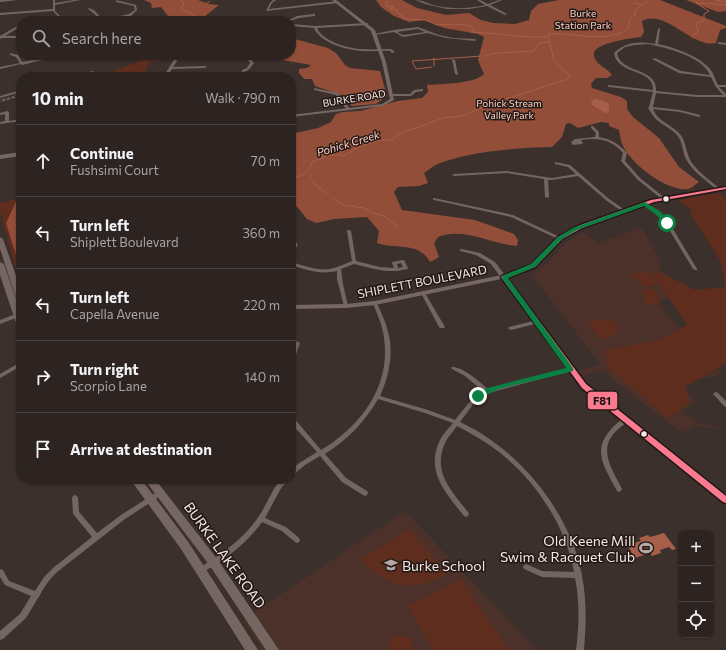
<!DOCTYPE html>
<html lang="en">
<head>
<meta charset="utf-8">
<style>
	body { margin:0; font-family:Commissioner,sans-serif; background:#39302e; color:#f1f3f6 }
	.controls { position:absolute; right:12px; bottom:12px; display:grid; overflow:hidden; border-radius:8px; box-shadow:0 1px 3px #0004 }
	.controls button { width:36px; height:36px; display:grid; place-items:center; padding:0; border:0; border-bottom:1px solid #48413f; background:#2d2421; color:#f1f3f6; font:20px sans-serif }
	.stop { position:absolute; width:12px; height:12px; margin:-9px; border:3px solid #0b8043; border-radius:50%; background:#fff }
	.stop.end { background:#0b8043; border-color:#fff; box-shadow:0 1px 4px #0008 }
	.list { margin:0; padding:0; list-style:none }
	h2 { display:flex; justify-content:space-between; align-items:center; height:52px; margin:0; padding:0 16px; font-size:17px }
	h2 small { font-size:13px; font-weight:400; color:#a7a4a5 }
	.list li { display:grid; grid-template-columns:26px 1fr auto; gap:12px; align-items:center; box-sizing:border-box; height:72px; padding:0 16px; border-top:1px solid #48413f }
	.list b { display:block; font-size:15px; white-space:nowrap }
	.list p { margin:0; font-size:13px; white-space:nowrap; color:#a7a4a5 }
	.list em { font-size:13px; font-style:normal; color:#a7a4a5 }
	.icon { flex:none; width:22px; height:22px; fill:none; stroke:currentColor; stroke-width:2; stroke-linecap:round; stroke-linejoin:round }
	.map { position:relative; flex:none; width:726px; height:650px; overflow:hidden }
	.search { position:absolute; background:#2d2421; box-shadow:0 1px 3px #0004; left:16px; top:16px; width:280px; height:44px; display:flex; align-items:center; gap:10px; box-sizing:border-box; padding:0 14px; border-radius:16px; color:#a7a4a5; font-size:15px }
	.panel { position:absolute; background:#2d2421; box-shadow:0 1px 3px #0004; left:16px; top:72px; width:280px; height:412px; border-radius:16px }
	.map>svg:first-child { display:block }
	.built { fill:#4b3129 }
	.green { fill:#5f2d1d }
	.forest { fill:#924e39 }
	.water { fill:#a85f49 }
	.lines { fill:none; stroke-linecap:round; stroke-linejoin:round }
	.stream { stroke:#a85f49; stroke-width:1 }
	.street { fill:#736662; fill-rule:evenodd }
	.secondary { fill:#776763; fill-rule:evenodd }
	.primary { fill:#766662; fill-rule:evenodd }
	.rail-casing { stroke:#756a67; stroke-width:2 }
	.rail { stroke:#221815; stroke-width:1; stroke-dasharray:2.5; stroke-linecap:butt }
	.bus-1-casing { stroke:#221815; stroke-width:3 }
	.bus-1 { fill:#fc7a8f; fill-rule:evenodd }
	.route { fill:#0b8043 }
	.bus-dot { fill:#f6e7e3; stroke:#221815; stroke-width:1.5 }
	.labels { text-anchor:middle; dominant-baseline:central; stroke-width:3; stroke-linejoin:round; paint-order:stroke }
	.far-park-label { font-size:10px; fill:#fdcfc1; stroke:#221815 }
	.far-street-label { font-size:10px; fill:#f6e7e3; stroke:#221815 }
	.far-water-label { font-size:11px; font-style:italic; fill:#fed1c3; stroke:#221815 }
	.street-label { font-size:12px; fill:#f6e7e3; stroke:#221815 }
	.near-poi-label { font-size:14px; fill:#f6e7e3; stroke:#221815; text-anchor:end }
	.near-street-label { font-size:14px; fill:#f6e7e3; stroke:#221815 }
	.line-badge { stroke:#221815; stroke-width:1.5 }
	.pale-badge-label { font-size:11px; text-anchor:middle; font-weight:bold; fill:#111 }
</style>
</head>
<body>
<div class="map">
<svg width="726" height="650" viewBox="0 0 726 650">
	<rect width="100%" height="100%" fill="#3c302c"/>
	<path class="built" d="M639,228l4,1 17,32v8l25,26 -29,7 66,72 -41,10 14,18 -13,9 16,12 20,4 1,2 -25,-4 -12,8 -69,-53 -8,-10 -25,6 -3,-5 24,-6 -70,-91 15,-10 19,-21 18,-11 16,11z
		M405,511l132,139h-274l-20,-30z"/>
	<path class="green" d="M156,55h6l1,5 -13,2 -7,15h-45z
		M719,193l7,5v165l-41,24 4,16 -21,15 -60,-51 -4,-17 56,-10 27,-15 -30,-45v3l-11,5 -16,-12 14,-6 11,8 -2,-6 11,2 31,16 30,-3 -4,-25 -31,-49 3,-1 -14,-12z
		M21,198v77l-3,1 -18,-65v-8z
		M642,289l14,1 4,15 -15,-2z
		M605,319c18,0 16,21 -6,19l-10,-15 1,-2z
		M405,531l8,2 34,41c-33,19 -62,14 -86,-15z
		M461,579l48,71h-75l-27,-44z
		M391,635l22,3 -1,12h-23z"/>
	<path class="forest" d="M144,0h54l8,3 5,-3 -3,4 11,1 -20,16h-35l4,-5 -7,-9 -9,1 -1,-5z
		M376,0h26l15,8 29,7 23,-2 12,7 12,3 22,1 14,-4 2,-9 7,-7 21,-4h101l66,26v2l-6,2 -4,13c-23,6 -51,-35 -74,-22l2,11 -3,5c-8,1 -50,6 -47,18 1,10 14,13 18,20l-5,3h-11l-5,6 1,4 29,9 6,4v8l6,8 26,21 20,29 20,15c-3,2 -7,6 -11,7 -20,3 -55,-24 -64,-41 -3,-5 -4,-12 -5,-18l-10,-4v-3l-8,-1 -23,6 -8,-5 -4,1 -4,13 -10,10c-37,1 -77,4 -112,16 -6,2 -11,7 -16,10l4,10 -9,3 -21,1 -4,5 8,18 73,10 39,14 4,6 -1,6c-27,-2 -53,-19 -79,-9l-4,6 5,14 -9,5c-11,-21 -34,-12 -53,-19l2,-12 -12,-14 -33,2 -18,4 -9,-4 -13,-16h-3v-69l27,-6 13,-6 5,-8 7,-2 17,-1 38,-10 24,-3 6,-6 -1,-7c14,-1 48,-1 57,-11l-6,-14 6,-23 -6,-3 -34,-6 -20,-8 -15,2 -15,-6 -13,-9z
		M686,0h40v11l-8,1z
		M291,38l37,10 8,5 9,12 5,3 30,3 7,25 -11,8 -24,2 -8,-10 -29,-10 -3,-7h-8l-5,-6v-4l8,-1 4,-3 -34,-6 -14,-4h28z
		M21,191v80l-15,-48z"/>
	<path class="water" d="M595,99l9,2 5,3v8l-4,1 -13,-8 -1,-4z
		M664,533l12,16 -4,1 -3,-3 -9,3 1,3 -9,3 -2,-3 -15,5 -8,-13 14,-4 -2,-3 9,-3 2,2z"/>
	<g class="lines">
		<path class="stream" d="M180,0l4,2 -2,7 19,10
			M387,0v6l7,1 -4,2 7,1 -1,2 8,5 -1,2 23,1 11,5 20,-1 13,2 5,4 -4,2c26,1 50,6 76,5
			M715,0l11,2
			M636,3l6,2
			M692,38l2,-4 4,-2 -2,-9 8,-2v-7l5,-3 -13,-8 30,2
			M484,56l12,-3 38,-2 5,-8 9,-1
			M434,58v8
			M432,67l-16,2 -4,-8 70,-5
			M310,173l1,5
			M291,178c11,-2 18,-4 21,-16l18,-7h15l14,-8 20,-7h13l5,-5 46,-17 19,-2 28,-12 78,-25 3,-2 -18,-17c0,-10 -4,-16 -5,-26 27,-2 56,10 80,-5l2,-10 6,-5 -2,-3 15,-11
			M312,182l15,12
			M332,198l11,7 21,3 8,5 12,3 14,11"/>
		<path class="street" d="M53,0h2v3l19,-3h6l-25,5v6l10,10h-3l-9,-10 -53,4v-2l53,-4z
			M116,0l20,5 1,5 -6,6 -26,5h-5l1,-1 -9,-8 -4,-3 1,-1 5,2 9,10 26,-6 6,-4 -1,-4 -18,-4z
			M273,0h3l-4,3 -3,6 69,-8 1,1 -1,1 -72,8 4,-8z
			M415,0c7,0 14,4 22,6 16,3 32,3 48,-1l-8,-5h3l8,4 11,-4h3l-12,5 17,9 -2,1 -18,-9 -18,3h-22l-22,-5z
			M314,14h1v2l-16,2 -9,3h-3l10,-5z
			M262,17l10,3v1h-4l-7,-2v-2z
			M368,23v1l-1,1 -50,3c5,13 32,21 46,21 9,1 19,0 28,0l3,2v2h-2l-2,-2c-9,-1 -19,1 -28,0 -15,-1 -42,-8 -48,-23l-23,-2v-2l24,2z
			M21,24v2l-16,10h16v2h-19l-2,1v-3z
			M418,27l21,8 14,3 22,1 1,1 -1,1 -29,-3 -19,-5 -24,4 -9,-5 -19,3 -1,-1 20,-4zM418,29l7,3 -22,3 -6,-3z
			M659,28l1,1 -2,15c15,3 41,12 51,24 5,5 6,12 9,17h8v2h-7l7,7v3h-29l-41,-4 -3,14 27,3 20,5v2h-1l-19,-5 -27,-3c4,12 17,15 25,23 9,8 7,21 14,31 7,10 18,17 27,25v2h-2c-11,-10 -24,-18 -31,-31 -4,-8 -3,-17 -9,-24 -5,-6 -13,-9 -20,-15 -4,-3 -6,-8 -9,-12l1,-1 4,-15 -44,-5 -2,-1 2,-1 44,5c1,-22 -35,-14 -39,-37 12,-11 25,-12 41,-9l3,-15zM648,44c19,4 54,12 62,31l-29,-4 -26,-13 -3,1 27,14 32,4 5,10 7,8h-26l-41,-4c2,-24 -36,-17 -39,-38l8,-6 10,-2z
			M718,42l8,1v2l-8,-1z
			M10,53l8,2 4,7 35,-7h6l-41,10 -1,-1 -21,5v-2l20,-4 -4,-6 -6,-2z
			M177,55h4l-8,12 32,-1 2,1 -2,1 -33,1 -5,8h-4z
			M241,55c7,0 9,3 13,8 -4,5 -6,9 -12,9v-2l5,-2 3,-5 -3,-5z
			M452,59l3,1 3,15 -3,-1z
			M92,71h1v2l-15,4h-5z
			M314,88l24,5 12,16 -3,1 -11,-15 -22,-5z
			M422,89h1v2l-7,1 -5,4h-19l-2,-1 2,-1h18l4,-4z
			M21,90v2l-21,6v-2z
			M7,111l2,1v9l12,-2v2l-21,3v-2l5,-1v-7l-5,1v-2z
			M591,126h2l6,6v5c12,2 20,7 28,16l-2,8 15,17 25,20v2h-2l-25,-20 -17,-19 2,-8c-10,-13 -26,-16 -42,-13l2,3 -1,1 -9,1 -2,-3 4,-3 20,-2 1,-4 -5,-5z
			M555,162l15,3 39,34 16,11v2h-2l-16,-11 -29,-25 -26,4h-4l1,17 -2,1 -2,-1 -1,-18 -37,-6 -53,3 -2,-1 2,-1 53,-3 45,7 24,-4 -8,-7 -13,-3z
			M433,198h1l79,17 49,23 -2,1h-2l-47,-22 -77,-17h-1z
			M644,203h2l21,16 30,50v1h-2l-2,-1 -29,-48 -20,-16z
			M291,213h2l1,1 -3,1z
			M347,230h2l2,1 5,30 24,6 13,1h1l-2,-5v-1l10,-2h2l4,8v1l-11,2h-11l-12,-2 -20,-5 -13,5 2,15 5,22 -2,2 -2,-2 -7,-27v-8c-17,4 -30,-1 -46,-6v-3c28,8 33,12 61,-1l-5,-30zM401,263l2,4 -5,1 -1,-4z
			M291,238h2l5,7 -5,7h-2v-4l3,-3 -3,-3z
			M460,249h2l18,4 15,9 91,123 140,111v7l-2,-1 -98,-79c-6,4 -12,9 -16,16 -9,16 5,35 12,50l-1,2 -2,1 -2,-1c-17,-31 -27,-46 5,-72l-40,-32 -12,-16 -81,22 -14,9 -15,20c7,4 15,7 22,12 38,24 70,61 88,103 4,8 7,18 9,26 1,4 2,8 3,12v1c5,25 4,49 2,74h-8c3,-24 4,-48 -1,-72l-33,-1 -18,-8 -1,-2 1,-2 2,-1 16,7 32,1c-8,-46 -39,-92 -75,-120 -13,-10 -27,-18 -42,-26 -3,5 -8,9 -11,15 -15,30 5,49 22,71l1,2 -1,2 -2,1 -2,-1c-19,-24 -40,-46 -23,-78 3,-5 8,-10 12,-15l-28,-10 -47,-14c-13,23 -31,41 -53,55l21,24 21,13 1,2 -1,2 -2,1 -2,-1 -21,-13 -22,-26 -15,9 -12,10h-2v-6l10,-7 16,-10 -26,-29v-6h2l28,33c40,-24 70,-64 63,-112 -1,-12 -7,-24 -11,-35v-1h4v1c4,10 9,19 11,29 6,21 1,44 -8,64l48,14 27,10 16,-20 12,-9 -18,-15 -13,-7 -1,-1 1,-1c10,-1 28,15 36,22l80,-21 -33,-44 -24,6 -2,-1 -1,-1 1,-1 24,-6 -42,-57 -15,-9 -16,-4z
			M423,291l2,2 20,34 -1,1h-4l-1,-1 -18,-34z
			M21,312v4l-21,8v-4z
			M297,341l3,2 -6,17 -1,1 -2,1c0,-7 0,-17 6,-21z
			M21,362v4l-21,12v-4z
			M716,392l2,1 8,8v6l-2,-1 -10,-11 -1,-1 1,-1z
			M281,479h7l-8,11 -15,28 21,9 13,11 1,2 -1,2 -2,1 -2,-1 -13,-11 -20,-9c-16,22 -36,37 -59,50l-2,1 -2,-1 -1,-2 1,-2c23,-14 45,-29 60,-52 8,-12 13,-26 22,-37z
			M160,490l2,1 1,2 -1,2 -37,24 -68,53c-7,7 -14,16 -18,25l-1,1 -12,20 -23,21 -3,1v-9l20,-17 11,-18 -26,-11 -5,-8v-8l3,1 6,11 26,10 9,-14 9,-9 39,-31 -18,-22 -1,-2 -1,-15 1,-2 2,-1 2,1 1,2 1,14 18,21 24,-18z"/>
		<path class="secondary" d="M0,0h18l-18,2z
			M332,0h4l39,30 11,32 8,38 -11,6 -92,11v-2l91,-11 8,-5 -8,-37 -11,-31z
			M21,152v4l-21,3v-4z
			M726,186v4l-72,12 -72,26 -20,11 -27,28 -29,11 -131,27 -29,3 -55,1v-4l55,-1 29,-3 127,-26 29,-10 27,-28 20,-11 73,-26z"/>
		<path class="primary" d="M0,237l3,2 18,51v13l-4,-2 -17,-52z
			M0,262l4,2 17,50v15l-4,-3 -17,-51z
			M130,479h11l48,64 69,107h-13l-64,-101z
			M144,479h11l63,81 61,90h-13l-56,-84z"/>
		<g class="rail-casing">
			<path id="rail" d="M0,101l21,-6"/>
		</g>
		<use href="#rail" class="rail"/>
		<g class="bus-1-casing">
			<path id="bus-1" d="M726,187v2l-72,13 -72,26 -20,11 -27,28 -28,11 79,106 140,112v7l-3,-1 -141,-114 -81,-111 1,-1 29,-11 27,-28 20,-11 73,-26z"/>
		</g>
		<use href="#bus-1" class="bus-1"/>
	</g>
	<path class="route" d="M645,202l16,10 8,12h-4l-8,-9 -13,-9 -67,24 -15,9 -27,28 -27,11 65,90v3c-24,7 -49,11 -74,18 -7,3 -17,10 -23,9v-4l8,-5 82,-21 -64,-90v-2l29,-12 27,-27 15,-9z"/>
	<defs>
		<g id="stadium-bare" transform="scale(1.08)"><path d="M0-5a6.5 5 0 1 0 0 10a6.5 5 0 1 0 0-10ZM-3.5-1.8h7v3.6h-7Z" fill="#b5a7a3" stroke="#221815" stroke-width="2.5" paint-order="stroke"/></g>
		<g id="school-bare" transform="scale(1.08)"><path d="M0-5L7-2L0 1L-7-2ZM-4 1L0 2.5L4 1V4Q0 6-4 4Z" fill="#b5a7a3" stroke="#221815" stroke-width="2.5" paint-order="stroke"/></g>
	</defs>
	<g fill-rule="evenodd">
		<use href="#stadium-bare" x="646" y="548"/>
		<use href="#school-bare" x="391" y="565"/>
	</g>
	<g class="bus-dot">
		<circle cx="666" cy="199" r="3.5"/>
		<circle cx="644" cy="434" r="3.5"/>
	</g>
	<g class="labels">
		<g class="far-park-label">
			<text x="583" y="13">Burke<tspan x="583" dy="12">Station Park</tspan></text>
			<text x="509" y="103">Pohick Stream<tspan x="509" dy="12">Valley Park</tspan></text>
		</g>
		<g class="far-street-label">
			<text transform="translate(354 98) rotate(-9)">BURKE ROAD</text>
		</g>
		<g class="far-water-label">
			<text transform="translate(348 143) rotate(-17)">Pohick Creek</text>
		</g>
		<g class="street-label">
			<text transform="translate(422 281) rotate(-11)">SHIPLETT BOULEVARD</text>
		</g>
		<g class="near-poi-label">
			<text x="635" y="540">Old Keene Mill<tspan x="635" dy="16">Swim &amp; Racquet Club</tspan></text>
			<text x="402" y="565" text-anchor="start">Burke School</text>
		</g>
		<g class="near-street-label">
			<text transform="translate(225 555) rotate(54)">BURKE LAKE ROAD</text>
		</g>
	</g>
	<rect class="line-badge" x="587" y="391" width="31" height="19" rx="4" fill="#fc7a8f"/>
	<g class="pale-badge-label">
		<text x="602" y="405">F81</text>
	</g>
</svg>
<div class="controls">
<button>+</button>
<button>−</button>
<button><svg class="icon" aria-label="locate" viewBox="0 0 24 24"><circle cx="12" cy="12" r="6"/><path d="M12 2v4M12 18v4M2 12h4M18 12h4"/></svg></button>
</div>
<div class="stop" style="left:667px;top:223px"></div>
<div class="stop end" style="left:478px;top:396px"></div>
<div class="search"><svg class="icon" aria-label="search" viewBox="0 0 24 24"><circle cx="10" cy="10" r="6"/><path d="M15 15l6 6"/></svg>Search here</div>
<section class="panel">
<h2>10 min<small>Walk · 790 m</small></h2>
<ul class="list">
<li><svg class="icon" aria-label="ahead" viewBox="0 0 24 24"><path d="M12 20V5M6 11l6-6 6 6"/></svg><div><b>Continue</b><p>Fushsimi Court</p></div><em>70 m</em></li>
<li><svg class="icon" aria-label="left" viewBox="0 0 24 24"><path d="M17 20v-9H6M10 6l-5 5 5 5"/></svg><div><b>Turn left</b><p>Shiplett Boulevard</p></div><em>360 m</em></li>
<li><svg class="icon" aria-label="left" viewBox="0 0 24 24"><path d="M17 20v-9H6M10 6l-5 5 5 5"/></svg><div><b>Turn left</b><p>Capella Avenue</p></div><em>220 m</em></li>
<li><svg class="icon" aria-label="right" viewBox="0 0 24 24"><path d="M7 20v-9h11M14 6l5 5-5 5"/></svg><div><b>Turn right</b><p>Scorpio Lane</p></div><em>140 m</em></li>
<li><svg class="icon" aria-label="arrive" viewBox="0 0 24 24"><path d="M6 21V4h12l-3 4 3 4H6"/></svg><div><b>Arrive at destination</b></div></li>
</ul>
</section>
</div>
</body>
</html>
